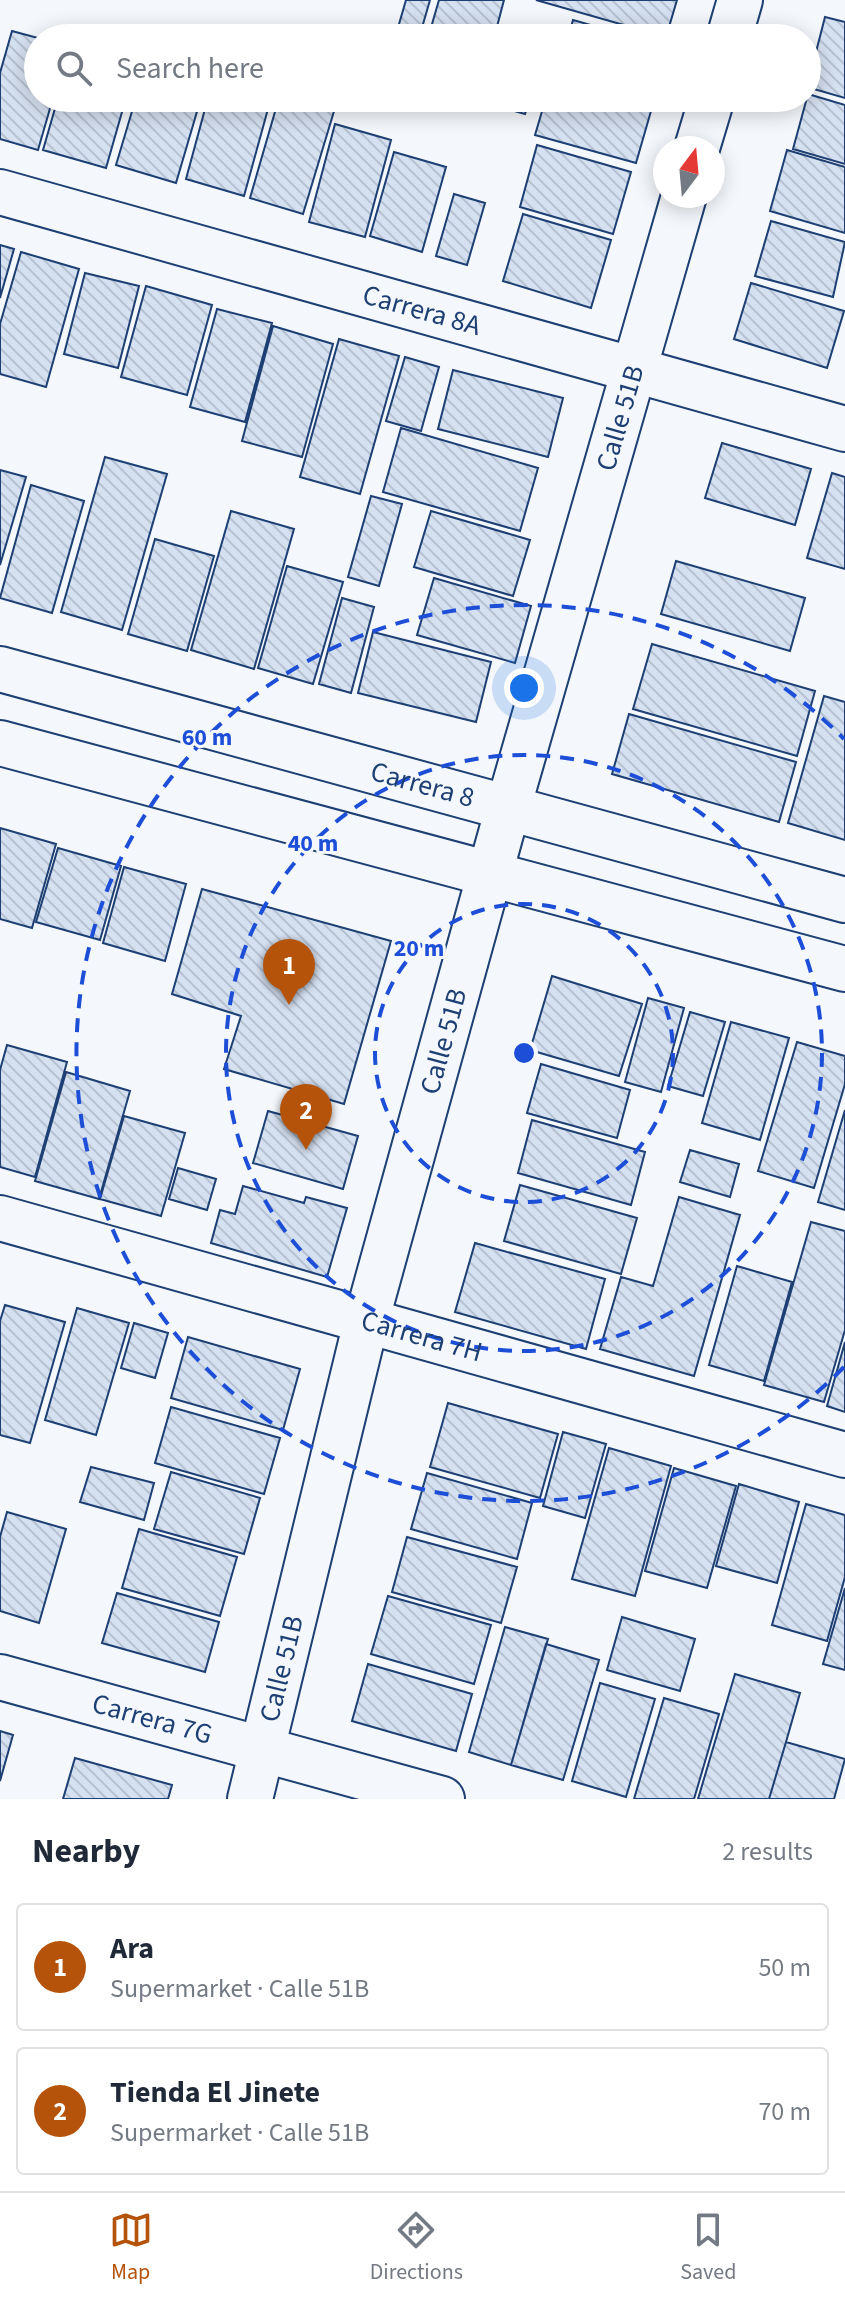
<!DOCTYPE html>
<html lang="en">
<head>
<meta charset="utf-8">
<style>
	body { margin:0; font-family:"Source Sans 3",sans-serif; background:#f2f2f3; color:#1f2937 }
	.compass { position:absolute; left:653px; top:136px; width:72px; height:72px; border-radius:50%; background:#fff; box-shadow:0 4px 20px #0003; rotate:16deg }
	.you { position:absolute; left:524px; top:688px; width:28px; height:28px; margin:-20px; border:6px solid #fff; border-radius:50%; background:#1a73e8; box-shadow:0 0 0 12px #1a73e833 }
	.badge { display:grid; place-items:center; width:52px; height:52px; border-radius:50%; background:#b45309; color:#fff; font-size:26px; font-weight:700 }
	.pin { position:absolute; translate:-50% -66px; filter:drop-shadow(0 2px 4px #0008) }
	.pin::after { content:''; position:absolute; top:42px; width:28px; height:24px; background:inherit; clip-path:polygon(0 0,100% 0,50% 100%) }
	.list { margin:0; padding:0; list-style:none }
	h2 { display:flex; justify-content:space-between; align-items:center; height:104px; margin:0; padding:0 32px; font-size:34px }
	h2 small { font-size:26px; font-weight:400; color:#747a83 }
	.list li { display:grid; grid-template-columns:52px 1fr auto; gap:24px; align-items:center; box-sizing:border-box; height:128px; margin:0 16px 16px; padding:0 16px; border:2px solid #e0e1e3; border-radius:8px }
	.list b { display:block; font-size:30px; white-space:nowrap }
	.list p { margin:0; font-size:26px; white-space:nowrap; color:#747a83 }
	.list em { font-size:26px; font-style:normal; color:#747a83 }
	.icon { flex:none; width:44px; height:44px; fill:none; stroke:currentColor; stroke-width:2; stroke-linecap:round; stroke-linejoin:round }
	.map { position:relative; flex:none; width:845px; height:1799px; overflow:hidden }
	.search { position:absolute; background:#fff; box-shadow:0 4px 20px #0003; left:24px; right:24px; top:24px; height:88px; display:flex; align-items:center; gap:20px; box-sizing:border-box; padding:0 28px; border-radius:44px; color:#747a83; font-size:30px }
	.sheet { height:392px; background:#fff }
	nav { display:flex; justify-content:space-around; align-items:center; box-sizing:border-box; height:112px; border-top:2px solid #e0e1e3; background:#fff; font-size:22px; color:#747a83 }
	nav a { display:grid; justify-items:center; gap:4px }
	nav .on { color:#b45309 }
	.map>svg:first-child { display:block }
	.building { fill:url(#building-back-hatch); stroke:#1d3f73; stroke-width:2 }
	.lines { fill:none; stroke-linecap:round; stroke-linejoin:round }
	.minor-casing { stroke:#1d3f73; stroke-width:48 }
	.minor { stroke:#f4f7fb; stroke-width:44 }
	.ring { fill:none; stroke:#1d4ed8; stroke-width:4; stroke-dasharray:14 10 }
	.labels { text-anchor:middle; dominant-baseline:central; stroke-width:6; stroke-linejoin:round; paint-order:stroke }
	.street-label { font-size:28px; fill:#1d3f73; stroke:#f4f7fb }
	.centre { fill:#1d4ed8; stroke:#f4f7fb; stroke-width:4 }
	.ring-label { font-size:24px; text-anchor:middle; font-weight:bold; fill:#1d4ed8; stroke:#f4f7fb; stroke-width:6; stroke-linejoin:round; paint-order:stroke }
</style>
</head>
<body>
<div class="map">
<svg width="845" height="1799" viewBox="0 0 845 1799">
	<defs>
		<pattern id="building-back-hatch" width="6" height="6" patternUnits="userSpaceOnUse" patternTransform="scale(2)"><rect width="6" height="6" fill="#d5e0f0"/><path d="M-1 5l2 2M0 0l6 6M5-1l2 2" fill="none" stroke="#b6c1d1"/></pattern>
	</defs>
	<rect width="100%" height="100%" fill="#f4f7fb"/>
	<path class="building" d="M406,0h24l-11,38h-24z
		M439,0h65l-10,38h-66z
		M536,0h141l-11,37z
		M825,17l20,5v76l-38,-11z
		M573,20l63,18h-68z
		M12,31l26,7v60h15l-15,52 -38,-11v-66z
		M808,94l37,11v59l-52,-15z
		M58,98h68l-20,70 -63,-18z
		M136,98h65l-25,85 -60,-18z
		M208,98h63l-27,98 -58,-17z
		M279,98h23l33,10 -32,106 -53,-16z
		M483,98h47l-5,16 -43,-12z
		M546,98h59l46,13 -15,52 -101,-28z
		M335,124l56,16 -26,97 -56,-15z
		M537,145l94,27 -18,62 -93,-27z
		M787,150l58,17v66l-75,-22z
		M394,152l52,15 -24,85 -52,-16z
		M454,194l31,9 -18,62 -31,-9z
		M523,214l88,26 -20,68 -88,-27z
		M771,221l74,21 -12,55 -78,-21z
		M0,245l14,4 -14,49z
		M21,252l58,17 -33,118 -46,-13v-50z
		M85,273l54,13 -21,82 -54,-14z
		M751,283l93,28 -17,57 -93,-29z
		M146,286l66,19 -25,90 -66,-18z
		M217,309l55,14 -27,99 -55,-15z
		M273,326l60,18 -31,113 -60,-16z
		M339,339l60,17 -39,138 -60,-17z
		M405,357l34,10 -18,64 -35,-10z
		M453,370l110,28 -15,59 -110,-28z
		M401,428l137,40 -18,63 -137,-39z
		M722,443l89,26 -16,56 -90,-27z
		M105,457l62,17 -45,156 -61,-18z
		M0,470l26,7 -26,88z
		M832,473l13,4v92l-38,-11z
		M31,485l53,16 -32,112 -52,-15z
		M371,496l31,8 -23,82 -31,-9z
		M231,511l63,18 -40,140 -63,-19z
		M431,511l99,29 -17,56 -99,-29z
		M155,539l59,17 -27,95 -59,-17z
		M676,561l129,37 -15,53 -129,-37z
		M287,566l56,16 -30,102 -55,-16z
		M434,578l97,28 -16,57 -98,-28z
		M342,598l32,9 -23,86 -32,-9z
		M373,632l118,30 -15,60 -118,-29z
		M652,644l163,47 -18,65 -164,-47z
		M824,696l21,6v138l-57,-17z
		M629,714l167,48 -17,60 -167,-48z
		M0,828l56,16 -24,84 -32,-9z
		M58,848l63,18 -21,74 -64,-18z
		M124,867l62,17 -21,77 -62,-18z
		M202,889l189,52 -47,163 -120,-35 17,-53 -69,-22z
		M552,976l90,28 -23,72 -89,-26z
		M648,998l36,10 -23,84 -36,-10z
		M690,1012l35,10 -22,74 -35,-10z
		M731,1022l58,16 -29,102 -58,-17z
		M797,1042l48,14v28l-31,104 -56,-17z
		M7,1045l60,17 -32,115 -35,-10v-97z
		M541,1064l89,26 -13,48 -90,-25z
		M66,1072l64,19 -31,108 -64,-18z
		M845,1110v100l-27,-8z
		M268,1111l90,25 -15,53 -90,-26z
		M124,1116l61,17 -24,83 -61,-17z
		M532,1120l113,32 -14,53 -113,-32z
		M690,1150l49,14 -9,33 -50,-15z
		M178,1168l38,11 -9,31 -38,-11z
		M520,1185l117,33 -16,56 -117,-33z
		M243,1186l61,17 2,-6 41,11 -20,69 -116,-34 9,-33 15,4z
		M679,1197l61,18 -46,161 -94,-27 21,-72 32,9z
		M811,1222l34,9v99l-21,72 -60,-17z
		M475,1243l130,36 -19,70 -131,-37z
		M737,1266l55,16 -28,99 -55,-16z
		M5,1305l60,17 -35,121 -30,-8v-114z
		M77,1308l52,15 -33,112 -51,-15z
		M134,1323l34,10 -13,45 -34,-10z
		M188,1337l112,32 -17,61 -112,-32z
		M845,1342v70l-18,-6z
		M448,1403l110,31 -18,64 -110,-31z
		M171,1407l109,31 -16,56 -109,-31z
		M563,1432l43,12 -21,74 -42,-12z
		M609,1448l62,18 -36,130 -63,-17z
		M91,1467l63,16 -10,37 -64,-18z
		M674,1468l62,18 -29,102 -62,-17z
		M171,1472l89,26 -16,56 -90,-25z
		M427,1473l105,30 -15,56 -106,-30z
		M739,1484l60,18 -22,81 -61,-17z
		M806,1504l39,11v62l-18,64 -55,-16z
		M7,1512l59,17 -27,94 -39,-12v-74z
		M139,1529l98,28 -17,59 -98,-28z
		M407,1537l110,30 -16,56 -109,-31z
		M845,1588v82l-22,-6z
		M117,1593l102,29 -14,50 -103,-29z
		M388,1596l103,29 -17,59 -103,-30z
		M622,1617l73,22 -15,52 -73,-21z
		M505,1627l43,12 -37,126 -42,-13z
		M546,1644l53,16 -36,120 -52,-15z
		M368,1664l104,30 -16,57 -104,-30z
		M735,1674l65,19 -14,49 -17,57h-71z
		M600,1683l55,16 -29,98 -54,-16z
		M664,1698l55,16 -25,85h-60z
		M0,1731l13,4 -13,46z
		M786,1742l59,17 -11,40h-65z
		M75,1758l97,27 -4,14h-105z"/>
	<g class="lines">
		<g class="minor-casing">
			<g id="minor">
				<path d="M729,38l11,-38"/>
				<path d="M697,148l15,-50"/>
				<path id="s1" d="M0,192l845,237"/>
				<path id="s2" d="M0,669l845,231"/>
				<path d="M0,743l845,226"/>
				<path id="s3" d="M0,1218l845,237"/>
				<path id="s4" d="M0,1677l442,122"/>
				<path id="s5" d="M250,1799l116,-477 142,-514 176,-612"/>
			</g>
		</g>
		<use href="#minor" class="minor"/>
	</g>
	<g class="ring">
		<circle cx="524" cy="1053" r="149"/>
		<circle cx="524" cy="1053" r="298"/>
		<path d="M844 1367A448 448 0 1 1 844 739"/>
	</g>
	<g class="labels">
		<g class="street-label">
			<text stroke="none"><textPath href="#s1" startOffset="438">Carrera 8A</textPath></text>
			<text stroke="none"><textPath href="#s5" startOffset="1430">Calle 51B</textPath></text>
			<text stroke="none"><textPath href="#s2" startOffset="438">Carrera 8</textPath></text>
			<text stroke="none"><textPath href="#s5" startOffset="782">Calle 51B</textPath></text>
			<text stroke="none"><textPath href="#s3" startOffset="438">Carrera 7H</textPath></text>
			<text stroke="none"><textPath href="#s5" startOffset="134">Calle 51B</textPath></text>
			<text stroke="none"><textPath href="#s4" startOffset="158">Carrera 7G</textPath></text>
		</g>
	</g>
	<circle cx="524" cy="1053" r="12" class="centre"/>
	<g class="ring-label">
		<text x="207" y="745">60 m</text>
		<text x="313" y="851">40 m</text>
		<text x="419" y="956">20 m</text>
	</g>
</svg>
<svg class="compass" viewBox="-18 -18 36 36"><path d="M0-13l5 13h-10z" fill="#e53935"/><path d="M0 13l5-13h-10z" fill="#747a83"/></svg>
<div class="you"></div>
<div class="pin badge" style="left:289px;top:1005px">1</div>
<div class="pin badge" style="left:306px;top:1150px">2</div>
<div class="search"><svg class="icon" aria-label="search" viewBox="0 0 24 24"><circle cx="10" cy="10" r="6"/><path d="M15 15l6 6"/></svg>Search here</div>
</div>
<section class="sheet">
<h2>Nearby<small>2 results</small></h2>
<ul class="list">
<li><span class="badge">1</span><div><b>Ara</b><p>Supermarket · Calle 51B</p></div><em>50 m</em></li>
<li><span class="badge">2</span><div><b>Tienda El Jinete</b><p>Supermarket · Calle 51B</p></div><em>70 m</em></li>
</ul>
</section>
<nav>
<a class="on"><svg class="icon" aria-label="map" viewBox="0 0 24 24"><path d="M3 6l6-2 6 2 6-2v14l-6 2-6-2-6 2zM9 4v14M15 6v14"/></svg>Map</a>
<a><svg class="icon" aria-label="directions" viewBox="0 0 24 24"><path d="M12 3l9 9-9 9-9-9zM9 14v-3h6M13 9l2 2-2 2"/></svg>Directions</a>
<a><svg class="icon" aria-label="saved" viewBox="0 0 24 24"><path d="M7 4h10v16l-5-4-5 4z"/></svg>Saved</a>
</nav>
</body>
</html>
